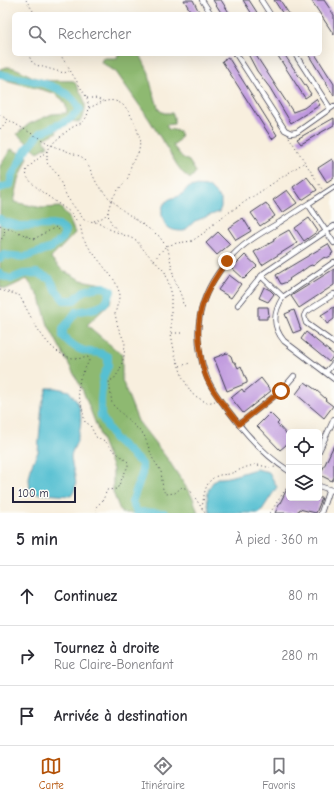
<!DOCTYPE html>
<html lang="fr">
<head>
<meta charset="utf-8">
<style>
	body { margin:0; font-family:"Comic Neue",sans-serif; background:#f2f2f3; color:#2b2b33 }
	.controls { position:absolute; right:12px; bottom:12px; display:grid; overflow:hidden; border-radius:6px; box-shadow:0 4px 16px #0002 }
	.controls button { width:36px; height:36px; display:grid; place-items:center; padding:0; border:0; border-bottom:1px solid #e1e1e2; background:#fff; color:#2b2b33; font:20px sans-serif }
	.scale { position:absolute; left:12px; bottom:10px; width:64px; box-sizing:border-box; padding-left:4px; border:2px solid #22223b; border-top:0; font-size:11px; line-height:14px; white-space:nowrap; color:#22223b; -webkit-text-stroke:3px #fdfcf7; paint-order:stroke }
	.stop { position:absolute; width:12px; height:12px; margin:-9px; border:3px solid #b45309; border-radius:50%; background:#fff }
	.stop.end { background:#b45309; border-color:#fff; box-shadow:0 1px 4px #0008 }
	.list { margin:0; padding:0; list-style:none }
	h2 { display:flex; justify-content:space-between; align-items:center; height:52px; margin:0; padding:0 16px; font-size:17px }
	h2 small { font-size:13px; font-weight:400; color:#7c7c81 }
	.list li { display:grid; grid-template-columns:26px 1fr auto; gap:12px; align-items:center; box-sizing:border-box; height:60px; padding:0 16px; border-top:1px solid #e1e1e2 }
	.list b { display:block; font-size:15px; white-space:nowrap }
	.list p { margin:0; font-size:13px; white-space:nowrap; color:#7c7c81 }
	.list em { font-size:13px; font-style:normal; color:#7c7c81 }
	.icon { flex:none; width:22px; height:22px; fill:none; stroke:currentColor; stroke-width:2; stroke-linecap:round; stroke-linejoin:round }
	.map { position:relative; flex:none; width:334px; height:513px; overflow:hidden }
	.search { position:absolute; background:#fff; box-shadow:0 4px 16px #0002; left:12px; right:12px; top:12px; height:44px; display:flex; align-items:center; gap:10px; box-sizing:border-box; padding:0 14px; border-radius:6px; color:#7c7c81; font-size:15px }
	.sheet { height:232px; background:#fff }
	nav { display:flex; justify-content:space-around; align-items:center; box-sizing:border-box; height:56px; border-top:1px solid #e1e1e2; background:#fff; font-size:11px; color:#7c7c81 }
	nav a { display:grid; justify-items:center; gap:2px }
	nav .on { color:#b45309 }
	.map>svg:first-child { display:block }
	.forest { fill:#8eb971; stroke:#586e56 }
	.water { fill:#56c0d2; stroke:#3c7186 }
	.lines { fill:none; stroke-linecap:round; stroke-linejoin:round }
	.river { stroke:#56c0d2; stroke-width:8 }
	.building { fill:#bf98de }
	.minor-casing { stroke:#424153; stroke-width:6 }
	.path { stroke:#424153; stroke-width:1; stroke-dasharray:1 3; stroke-linecap:butt }
	.minor { stroke:#fff; stroke-width:4.5 }
	.route { stroke:#b45309; stroke-width:5 }
</style>
</head>
<body>
<div class="map">
<svg width="334" height="513" viewBox="0 0 334 513">
	<rect width="100%" height="100%" fill="#fdfcf7"/>
	<filter id="ink" filterUnits="userSpaceOnUse"><feTurbulence type="fractalNoise" baseFrequency=".025" numOctaves="2"/><feDisplacementMap in="SourceGraphic" scale="8" xChannelSelector="R" yChannelSelector="G"/><feConvolveMatrix kernelMatrix="1 2 1 2 8 2 1 2 1" color-interpolation-filters="sRGB"/></filter>
	<filter id="wash" filterUnits="userSpaceOnUse"><feTurbulence type="fractalNoise" baseFrequency=".012" numOctaves="4" result="noise"/><feDisplacementMap in="SourceGraphic" scale="16" xChannelSelector="R" yChannelSelector="G"/><feGaussianBlur stdDeviation="0.9" result="paint"/><feColorMatrix in="noise" values="0 0 0 0 0 0 0 0 0 0 0 0 0 0 0 0 0 1.4 0 .05"/><feComposite in="paint" operator="in"/></filter>
	<g filter="url(#wash)">
		<rect width="100%" height="100%" fill="#f8efde"/>
		<path class="forest" d="M118,54h22l9,19 2,12 8,25 5,3h8l2,4v7l-8,1 2,4 11,2 2,6 -8,9 10,12 6,3 7,11 -6,7 -7,-6 -6,-8 -28,-46 -33,-47 -15,-10 2,-4h14z
			M7,67c13,0 21,10 33,12 11,3 23,1 34,2 8,14 18,26 5,41l-7,-1 -16,9 1,2 -13,7 4,7 -10,6 -21,-18 12,-10 23,-10 15,-1 -1,-7 -3,-6 -9,-7 -52,-14 -2,-10z
			M11,149l17,8 -9,22 -5,23 28,6 18,-1 8,9 7,17 -24,25 11,12 19,10 26,5 5,16 -25,24 35,30v25l16,41 31,40 24,37 5,15h-77l-8,-21v-23l-30,-78 -35,-66 -8,-27 -13,-19 -21,10 -6,-2v-121z"/>
		<path class="water" d="M194,186l15,1 12,12v8l-2,5 -24,9 -11,10c-5,0 -10,0 -15,-3 -7,-5 -10,-19 -4,-25 7,-9 15,-2 22,-15z
			M47,388h10l12,3c3,4 8,10 10,15 3,9 2,22 -1,31 -1,7 -7,14 -7,20 1,14 10,27 0,39l-41,-3 -1,-15 3,-14 6,-12 4,-47z
			M256,469l13,3 8,15 -17,26h-50c-4,-14 -5,-24 7,-35 11,1 27,-6 39,-9z"/>
		<g class="lines">
			<path class="river" d="M0,74c27,7 66,7 80,36l-13,11 -27,12 -14,17 -14,26 -2,9 -10,3
				M0,219l4,3 16,4 37,-1 8,5 -2,8 -12,10 -26,9 -22,-2 -3,3
				M0,273l2,3 9,3 12,-5 14,-1 13,6 6,11 8,10h10l10,-9 10,-3 10,-1 7,4c-6,20 -18,17 -35,21l-13,17v7c7,8 17,15 27,16 10,1 10,0 18,5v9l-5,11 -2,22v17l13,22 28,26v10l-10,28 5,10 27,1"/>
		</g>
		<g id="blocks">
			<path class="building" d="M184,0h9l6,12 -7,2z
				M213,0h8l9,14h-8z
				M243,0h6l9,14h-6z
				M274,0h6l9,14h-6z
				M311,0h13l10,15v20z
				M248,54h7l38,58 11,-4 12,-9 4,6 -29,18 -21,-35 -13,-17z
				M281,54h3l27,40 -6,4 -27,-42z
				M308,54h7l19,30v12z
				M228,57l49,78 -5,4 -50,-78z
				M334,118v7l-33,19 -4,-5z
				M332,159l2,3v15l-7,5 -9,-14z
				M307,177l10,13 -15,10 -9,-13z
				M287,190l10,13 -15,10 -9,-13z
				M266,203l9,13 -15,10 -9,-13z
				M243,218l8,13 -15,9 -8,-12z
				M309,218l9,13 -14,10 -9,-13z
				M289,230l8,13 -35,22 -8,-13 20,-11 -1,-2z
				M218,232l12,12 -13,11 -11,-12z
				M328,244l5,9 -2,1 1,1 -5,3 -1,-1 -3,1 -10,8 -1,-1 -3,1 -11,8v-1l-9,6 1,1 -3,2 -6,2 -5,-9z
				M245,255l12,11 -13,13 -12,-11z
				M334,269v16l-35,23 -8,-12z
				M229,275l12,9 -10,14 -13,-8z
				M264,287l6,3 4,4 -6,8 -9,-4z
				M258,307h10l1,9h-2v3h-9z
				M334,307v12l-7,5 -6,-9z
				M294,310l7,20 -8,3 -8,-19z
				M306,332l28,23 -5,7 -28,-23z
				M227,353l4,3 2,6h2l3,6 3,-2 6,15v2l-20,8 -13,-33z
				M261,378l10,13 -28,22 -12,-15 11,-9 2,3z
				M305,382l11,8 10,9 -1,1 8,6 -9,12 -28,-24z
				M270,413l9,9 -2,2 12,13 -3,8 -6,5 -23,-24z
				M334,445v32l-2,4 -12,-6z
				M289,485v13h33l-6,15 -17,-4 -2,4h-22z"/>
		</g>
	</g>
	<g filter="url(#ink)">
		<use href="#blocks" fill-opacity="0" stroke="#424153" stroke-width="1"/>
		<g class="lines">
			<g class="minor-casing">
				<path id="minor" d="M202,0l9,14
					M261,0l9,14
					M236,54l49,76 6,3 6,-1 37,-26
					M295,54l35,54
					M308,204l26,39
					M334,262l-51,35c-10,16 -11,29 1,44l50,38
					M261,276l22,21
					M334,294l-28,18 -2,4 2,7 28,20
					M238,305l26,-32 70,-47
					M326,372l8,-9
					M239,424l42,-33 13,-15
					M319,451l15,-32
					M289,471c-22,-14 -39,-32 -55,-53 -9,-12 -21,-25 -27,-40 -16,-42 -10,-82 20,-116 14,-18 34,-29 53,-40 18,-12 36,-23 54,-35
					M319,486l15,5
					M321,513l8,-24"/>
			</g>
			<path class="path" d="M26,0l9,14
				M28,54l4,8 4,3 28,8 5,-2
				M60,54l27,44 2,10 -1,5 -2,5 -5,5 -10,5 -16,13 -8,10 -15,13 -6,7 1,6 5,6 10,9 28,20 10,13 3,13 7,11 25,32 5,13 -5,20 3,13 7,16 -1,13 -4,14 -6,9 -5,2 3,23 32,31 9,24 8,12 2,19 3,4 9,-1 7,-6 8,3 15,23
				M87,98h8l8,3
				M89,108c9,-4 17,-9 26,-7 10,3 14,10 18,19 5,10 10,24 4,35 -1,2 -4,5 -5,8 -3,7 -1,12 -7,19 -2,3 -4,4 -6,7 -5,5 -11,17 -11,25 1,7 6,13 11,18
				M0,115l51,30 31,12 7,10 8,17 9,11 15,14 38,27 9,13 6,29 8,20 1,7 4,2
				M0,129l7,-8
				M289,137l33,52
				M47,151v12l10,11 10,23 17,23 16,3 9,6 27,11 7,9 22,23 6,19v43l4,21 8,23 9,16 15,9 8,-2
				M94,221l10,-4 5,-6
				M0,225l4,3 1,6 -5,7
				M4,228l9,2 21,9 22,-12 5,5
				M154,260l12,-14 11,-3 15,-2 13,-9 14,-13 86,-57
				M0,290l19,5c15,26 32,72 69,62l1,4 -9,17 -2,13 7,31 5,3 6,12 9,4 8,9 15,12v4l-11,23 -10,1 -4,10 -8,8 2,5
				M172,333h12
				M180,366l10,-3
				M202,508c2,-11 2,-27 15,-32 4,-2 8,-1 12,-2 10,-3 16,-8 27,-9 7,0 13,4 19,2
				M270,513l19,-29"/>
			<use href="#minor" class="minor"/>
		</g>
	</g>
	<g class="lines" filter="url(#ink)">
		<path class="route" d="M227,261c-21,28 -33,52 -27,88 1,10 3,21 7,30 8,17 21,31 32,45l42,-33"/>
	</g>
</svg>
<div class="controls">
<button><svg class="icon" aria-label="locate" viewBox="0 0 24 24"><circle cx="12" cy="12" r="6"/><path d="M12 2v4M12 18v4M2 12h4M18 12h4"/></svg></button>
<button><svg class="icon" aria-label="layers" viewBox="0 0 24 24"><path d="M12 4l9 5-9 5-9-5zM3 14l9 5 9-5"/></svg></button>
</div>
<div class="scale">100 m</div>
<div class="stop" style="left:281px;top:391px"></div>
<div class="stop end" style="left:227px;top:261px"></div>
<div class="search"><svg class="icon" aria-label="search" viewBox="0 0 24 24"><circle cx="10" cy="10" r="6"/><path d="M15 15l6 6"/></svg>Rechercher</div>
</div>
<section class="sheet">
<h2>5 min<small>À pied · 360 m</small></h2>
<ul class="list">
<li><svg class="icon" aria-label="ahead" viewBox="0 0 24 24"><path d="M12 20V5M6 11l6-6 6 6"/></svg><div><b>Continuez</b></div><em>80 m</em></li>
<li><svg class="icon" aria-label="right" viewBox="0 0 24 24"><path d="M7 20v-9h11M14 6l5 5-5 5"/></svg><div><b>Tournez à droite</b><p>Rue Claire-Bonenfant</p></div><em>280 m</em></li>
<li><svg class="icon" aria-label="arrive" viewBox="0 0 24 24"><path d="M6 21V4h12l-3 4 3 4H6"/></svg><div><b>Arrivée à destination</b></div></li>
</ul>
</section>
<nav>
<a class="on"><svg class="icon" aria-label="map" viewBox="0 0 24 24"><path d="M3 6l6-2 6 2 6-2v14l-6 2-6-2-6 2zM9 4v14M15 6v14"/></svg>Carte</a>
<a><svg class="icon" aria-label="directions" viewBox="0 0 24 24"><path d="M12 3l9 9-9 9-9-9zM9 14v-3h6M13 9l2 2-2 2"/></svg>Itinéraire</a>
<a><svg class="icon" aria-label="saved" viewBox="0 0 24 24"><path d="M7 4h10v16l-5-4-5 4z"/></svg>Favoris</a>
</nav>
</body>
</html>
